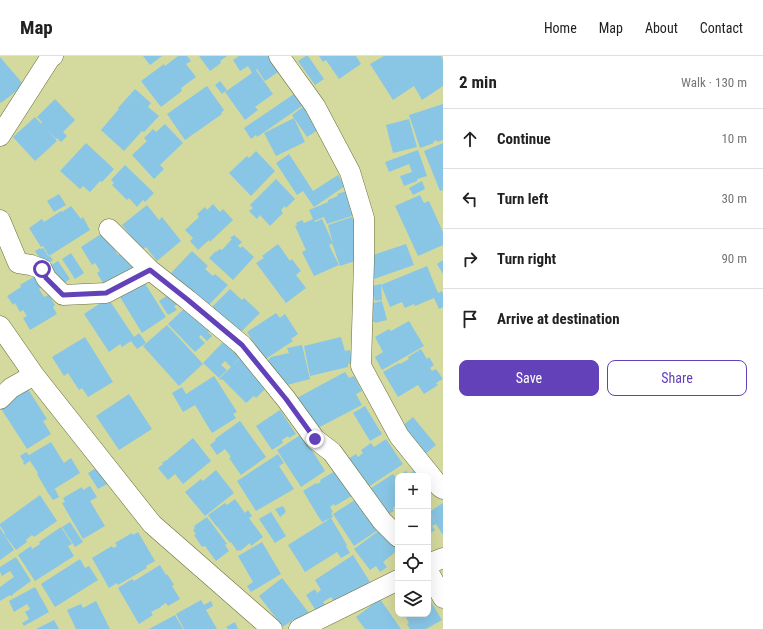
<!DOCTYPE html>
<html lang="en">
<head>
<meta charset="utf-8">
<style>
	body { margin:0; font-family:"Roboto Condensed",sans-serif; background:#f6f6f6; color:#222 }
	.controls { position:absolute; right:12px; bottom:12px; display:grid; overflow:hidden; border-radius:8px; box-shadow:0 4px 16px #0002 }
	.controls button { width:36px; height:36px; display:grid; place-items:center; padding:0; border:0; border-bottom:1px solid #e0e0e0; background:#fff; color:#222; font:20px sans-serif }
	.stop { position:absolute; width:12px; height:12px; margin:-9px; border:3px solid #6341b9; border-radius:50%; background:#fff }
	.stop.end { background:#6341b9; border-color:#fff; box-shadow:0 1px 4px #0008 }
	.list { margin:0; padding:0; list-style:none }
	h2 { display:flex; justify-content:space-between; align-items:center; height:52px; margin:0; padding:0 16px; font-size:17px }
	h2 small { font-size:13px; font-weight:400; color:#767676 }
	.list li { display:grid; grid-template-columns:26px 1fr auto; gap:12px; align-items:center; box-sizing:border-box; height:60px; padding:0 16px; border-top:1px solid #e0e0e0 }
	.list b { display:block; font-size:15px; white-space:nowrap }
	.list em { font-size:13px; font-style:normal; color:#767676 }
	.actions { display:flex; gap:8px; padding:12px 16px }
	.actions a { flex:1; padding:9px 0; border:1px solid #6341b9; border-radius:8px; text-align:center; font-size:14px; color:#6341b9 }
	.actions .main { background:#6341b9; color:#fff }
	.icon { flex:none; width:22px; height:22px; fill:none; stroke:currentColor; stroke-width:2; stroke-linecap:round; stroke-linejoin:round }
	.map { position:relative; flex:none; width:443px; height:573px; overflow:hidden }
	header { display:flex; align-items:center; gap:24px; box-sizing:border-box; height:56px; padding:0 20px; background:#fff; border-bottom:1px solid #e0e0e0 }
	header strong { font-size:19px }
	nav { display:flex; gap:22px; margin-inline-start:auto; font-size:14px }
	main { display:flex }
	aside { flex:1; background:#fff }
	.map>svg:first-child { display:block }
	.building { fill:#89c6e5 }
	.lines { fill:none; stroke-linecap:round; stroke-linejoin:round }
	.minor-casing { stroke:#6b6e38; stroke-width:21 }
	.minor { stroke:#fff; stroke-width:20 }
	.route { stroke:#6341b9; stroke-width:5 }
</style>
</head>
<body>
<header>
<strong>Map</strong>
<nav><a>Home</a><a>Map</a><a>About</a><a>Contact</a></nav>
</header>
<main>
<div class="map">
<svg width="443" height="573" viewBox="0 0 443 573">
	<rect width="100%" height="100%" fill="#d4d99e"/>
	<path class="building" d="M143,0h19l-12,9z
		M178,0h9l4,5 -5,3 10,13 -15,11 1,3 -21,16 -20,-26 23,-17 1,2z
		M199,0h28l-7,5 1,2 -11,8z
		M239,0h30l2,5 7,11 -13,9 -8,-12 -1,1 17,24 -18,13 3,3 -13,10 -20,-28 27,-19 -4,-7 -8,5 -7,-11z
		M306,0h2l16,23 -9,6 -17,-24z
		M319,0h37l5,8 -22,15 -13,-19 -3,2z
		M384,0h57l2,4v26l-21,14 -8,-14 -21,14 -23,-36z
		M0,1l24,28 -23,18 -1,-1z
		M220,25l7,9 -5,4 -7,-9z
		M207,30l17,24 -3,3 1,1 -37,26 -18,-26z
		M135,33l16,14 -3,4 11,9 -15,16 -2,-1 -18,20 -23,-21 18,-21 -1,-1z
		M294,38l8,12 -45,31 -1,-2 -5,4 -7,-11z
		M55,43l20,21 -12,12 4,4 -6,6 -4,-4 -1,1 -15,-15 1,-2 -5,-5z
		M443,48v36l-6,2v-2l-4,2 1,1 -14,5 -11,-33z
		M303,51l15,23 -11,7 -15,-22z
		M35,61l22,24 -22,20 -22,-24z
		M294,62l11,24 -29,14 -12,-23z
		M409,63l8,28 -24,6 -7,-28z
		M165,68l18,19 -23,22 4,4 -10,10 -22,-24 15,-14 -3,-3 9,-9 3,3z
		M86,87l28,26 -12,13 -2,-1 -10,11 -7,-6 -3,3 -20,-18z
		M443,87v47l-3,1 -16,-40z
		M418,94l9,26 -10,3v2l-13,5 -4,-10 12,-4 -3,-8 -20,8 -4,-10z
		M256,95l19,20 -24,25 -22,-23 18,-17 2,2z
		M289,98l24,37 25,-16 7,11 -31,21 -11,-16 -6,4 -21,-32z
		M125,109l29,28 -9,9 -2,-2 -6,7 -8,-9 -2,2 -15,-15 2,-2 -3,-3z
		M276,123l19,20 -9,9 -1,-2 -4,4 2,3 -13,13 -10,-11 -3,4 -8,-8 4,-3 -3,-3z
		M422,125l3,8 -12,6 -4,-7z
		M350,134l8,24 -31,10 -3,-7 -10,4 1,1 7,-3 11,24 -4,2 10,20 -25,11 -12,-24 4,-2 -11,-24 2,-1 -1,-2 6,-3 2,3 9,-4 -4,-9 19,-8v-2l10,-4 -1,-2z
		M59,138l7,11 -12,7 -7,-11z
		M420,139l4,8 5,-2 14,31v13l-25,11 -23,-50z
		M213,148l7,8 3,-3 10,11 -23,22 -1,-2 -11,10 -8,-9 3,-3 -8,-8 14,-13 -2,-3 8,-7 2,3z
		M147,149l12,15 3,-3 19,24 -24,20 -11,-14 -4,3 -20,-25z
		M71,150l10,13 2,-2 7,13 -41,26 -6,-10 -2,1 -12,-19 13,-9 2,3 17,-11 1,1z
		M352,161l6,16 -5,1 4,12 -3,1 4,13 -18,6 -8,-23h1l-5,-18z
		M104,176l14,23 5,-3 12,18 -29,18 -9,-15 3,-2 -5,-8 -3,2 -11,-18z
		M234,179l8,7 -4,4 3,2 1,-2 12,11 -21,23 -24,-22 7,-7v1l4,-3 2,1 10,-11 -2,-1z
		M278,188l12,17 2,-2 9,12 -5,4 10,13 -20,15 -30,-40 8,-5 -2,-2z
		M406,188l8,21 -40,14 -7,-22z
		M40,192v1l3,-1 6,9 1,-1 3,4 -8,6 -10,-15z
		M192,195l16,15 -3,3 8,7 2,-2 13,11 -23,24 -35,-35z
		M71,197l13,20 -9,6 -13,-20z
		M443,204v14l-6,-10z
		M58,205l12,18 -10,7 -12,-19z
		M427,210l11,27 4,-2 1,2v14l-4,2 -5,-11 -19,8 -1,-2 -9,4 -3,-6 -12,5 -9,-22z
		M37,219l7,11 -5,3 5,8 5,-2 6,10 -2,2 4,7 -27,16 -7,-12 4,-2 -4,-6 -3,2 -5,-9 -2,2 -6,-9 14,-9 -1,-2z
		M141,221l25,40 -24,16 -25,-41z
		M381,228l1,16 -7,1 -3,-15z
		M230,233l12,11 2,-2 16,15 -21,21 -27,-27z
		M174,235l7,11 -7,4 3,4 -9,5 -9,-14z
		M108,242l26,39 5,-4 7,10 -9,6 -6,-8 -9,6 -2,-3 -11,8 -25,-38z
		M382,245l5,19 -12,3v-1h-3l-3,-18z
		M189,248l23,25 -4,3 4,4 -5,5 -6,-6 -2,2 6,6 -10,9 -27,-28z
		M276,257l4,5 5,-4 13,20 -7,5 2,2 -32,21 -13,-16 6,-3 -7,-11z
		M409,265l15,25 -42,24 -7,-13 8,-5 -8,-15 14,-8 2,2z
		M167,269l36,39 -24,22 -36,-40z
		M85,281l28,45 -25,15 -6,-9 -3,2 -11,-17 -4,3 -12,-19z
		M341,281l4,14 5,-1 3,13 -5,1v3l-38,9 -6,-30z
		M224,285l17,15 -10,11 -6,-6 -4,4 6,5 -8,8 -16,-15z
		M302,289l8,34 -27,7 -19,-21 7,-8 18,-4 -2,-5z
		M421,293l6,10 2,-2 5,8 -4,3 2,3 4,-2 7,10 -7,4 2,2 -14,9 -6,-9 -20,12 -15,-25 16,-9 1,1 9,-5 -1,-2z
		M242,300l25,31 -11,11 -2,-2 -8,7 -24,-24 -1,1 -2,-1z
		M345,316l4,6 5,-2 8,15 -6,3 6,11 -50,26 -17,-32z
		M214,320l23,36 -4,2 3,4 -24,15 -17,-28 -12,7 -11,-19 10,-6 4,7z
		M26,330l21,33 -4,2 8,13 -24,15 -27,-42z
		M129,338l23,35 -33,21 -23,-34z
		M365,350l17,28 -12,7 -17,-28z
		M280,354l16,24 -7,4 -1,-2 -6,4 1,3 -11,7 -16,-24z
		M413,361l23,28 -12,10 -23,-28z
		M240,365l26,36 -25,18 -12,-17 2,-1 -6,-8 -8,6 -7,-10 6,-5 -1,-1z
		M302,378l23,37 -24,16 -24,-37z
		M193,382l18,23 -28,23 -8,-10 -7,6 -10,-12 5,-4 -1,-1 4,-3h2v-1z
		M386,383l17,25 -41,27 -19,-29 13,-8 2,3 5,-4 -2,-3 10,-7 3,4z
		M51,386l13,21 7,-5 9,15 -32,20 -11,-19 1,-1 -8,-12 -6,4 -1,-2 1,-1 -4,-6 6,-4 3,3z
		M278,398l6,9 -5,3 15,23 -38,22 -19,-30z
		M98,411l11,16 -11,6 -10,-16z
		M342,411l11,28 -18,11 -1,-2 -4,3 3,5 -2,1 2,4 -11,5 -4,-6 -15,-25 13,-8 1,1 4,-2 -1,-2z
		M216,414l18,23 -29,23 -20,-24 16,-13 2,2z
		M415,414l4,6h-21l8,-5 3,3z
		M393,418l3,4 2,-2v29l-5,3 1,3 -12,7 -17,-26z
		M90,430l7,11 -7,4 15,25 -22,13 -21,-36 3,-1 -2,-4 19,-11 1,3z
		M55,433l4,8 -6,3 -5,-7z
		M40,439l17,26 -23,16 -2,-2 -6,5 1,2 -11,8 -12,-16 1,-1 -5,-7v-2z
		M358,442l13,12 -7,4 2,3 3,-1 9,14 -24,16 -21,-32z
		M235,443l10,14 3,-3 4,6 -3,2 14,19 -12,9 -1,-3 -10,8 -1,-1 -2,1 -6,-9 -1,1 -13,-17v1l-9,-12 17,-12 2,2z
		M443,447v32l-7,-11 -4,2 3,4 -7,5v-23l7,10 -6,-10z
		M283,450l3,6 -6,5 -5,-8z
		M271,456l15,24 -11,7 -16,-24z
		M207,461l20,27 -2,1 4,6 -13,10 -11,-15 -3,1 -8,-12 2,-1 -3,-4 2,-2 -1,-2z
		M331,462l16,27 -1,1 4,7 -9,5 -4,-6 -32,20 -17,-27z
		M70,466l13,20 -8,5 -13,-20z
		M385,470l13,17v7l-15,12 4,5 -7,5 -4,-6 -6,4 -16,-21z
		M61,471l11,17 -4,2 6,10 -39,25 -17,-26 13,-9 1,3 8,-5 -1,-2z
		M0,472l14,22 -14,10z
		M138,476l17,29 -9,5 1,2 -29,17 -1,-2 -8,5 -17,-30 20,-12 1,2 4,-2 -2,-3 17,-10 1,2z
		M262,486l19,32 -30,18 -4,-6 6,-4 -15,-26z
		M353,499l17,27 -34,22 -5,-7 -8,5 4,6 -9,6 -12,-19 9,-6 2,4 4,-3 -6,-10z
		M16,501l15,24 -18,13v1l-2,1 -1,-1 -10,6v-14l14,-10 -4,-6 -8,5 -2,-4v-5z
		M80,503l5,9 4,-2 9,14 -43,27 -14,-23z
		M160,509l6,10 1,-1 4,6 3,5 -2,1 8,13 -12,7 -2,-3 -5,3v1l-10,5 2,3 -14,9 -21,-36 14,-9 2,2z
		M282,522l27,35 -9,13 -6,-7 -11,8 -24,-31z
		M35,531l14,25 -25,14 -2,-3 7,-4 -4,-7 5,-3 -3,-5 -13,8 -5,-11z
		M428,541l14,23 -16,9h-16l-3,-5 2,-1 -5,-9h24z
		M380,543l21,30h-36l-9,-12z
		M201,544l3,5 7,-4 2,5 -7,4 11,19h-33l-8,-15z
		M96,545l14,28h-34l-9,-19 14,-6 2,4z
		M175,559l8,14h-34z
		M54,564l5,9h-23z
		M235,566l3,7h-10l-2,-2z"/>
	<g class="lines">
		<g class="minor-casing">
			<path id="minor" d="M279,0l36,50 35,66 14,46v44l-3,104 38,70 41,51 3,2
				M0,80l50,-78 3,-2
				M0,164l18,43 13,2 11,4 4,9 17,17 43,-2 44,-23
				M109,173l41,41 38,30 54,45 44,54 29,40 17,13 50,69 16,16
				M0,270l34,49 118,149 120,105
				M0,343l11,-11 23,-13
				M428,508l15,-6
				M428,515l15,27
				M299,573l99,-49"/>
		</g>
		<use href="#minor" class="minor"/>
	</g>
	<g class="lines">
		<path class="route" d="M42,213l4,9 17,17 43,-2 44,-23 38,30 54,45 44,54 29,40"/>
	</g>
</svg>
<div class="controls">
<button>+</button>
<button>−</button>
<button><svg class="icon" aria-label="locate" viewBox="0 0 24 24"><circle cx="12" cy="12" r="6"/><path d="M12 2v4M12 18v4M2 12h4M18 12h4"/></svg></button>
<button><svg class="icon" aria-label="layers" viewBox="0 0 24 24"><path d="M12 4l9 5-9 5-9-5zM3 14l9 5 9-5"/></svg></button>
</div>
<div class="stop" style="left:42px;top:213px"></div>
<div class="stop end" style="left:315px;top:383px"></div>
</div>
<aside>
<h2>2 min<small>Walk · 130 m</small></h2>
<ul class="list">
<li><svg class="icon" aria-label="ahead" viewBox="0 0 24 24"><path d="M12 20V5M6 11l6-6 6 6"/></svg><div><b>Continue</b></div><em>10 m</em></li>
<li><svg class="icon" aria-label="left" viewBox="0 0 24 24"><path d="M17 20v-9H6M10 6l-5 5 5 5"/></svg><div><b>Turn left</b></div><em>30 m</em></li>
<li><svg class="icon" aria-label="right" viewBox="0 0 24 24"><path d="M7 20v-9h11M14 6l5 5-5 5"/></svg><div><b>Turn right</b></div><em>90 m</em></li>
<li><svg class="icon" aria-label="arrive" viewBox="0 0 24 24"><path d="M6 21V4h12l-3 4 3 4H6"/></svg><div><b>Arrive at destination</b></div></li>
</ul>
<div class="actions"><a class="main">Save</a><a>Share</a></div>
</aside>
</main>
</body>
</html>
